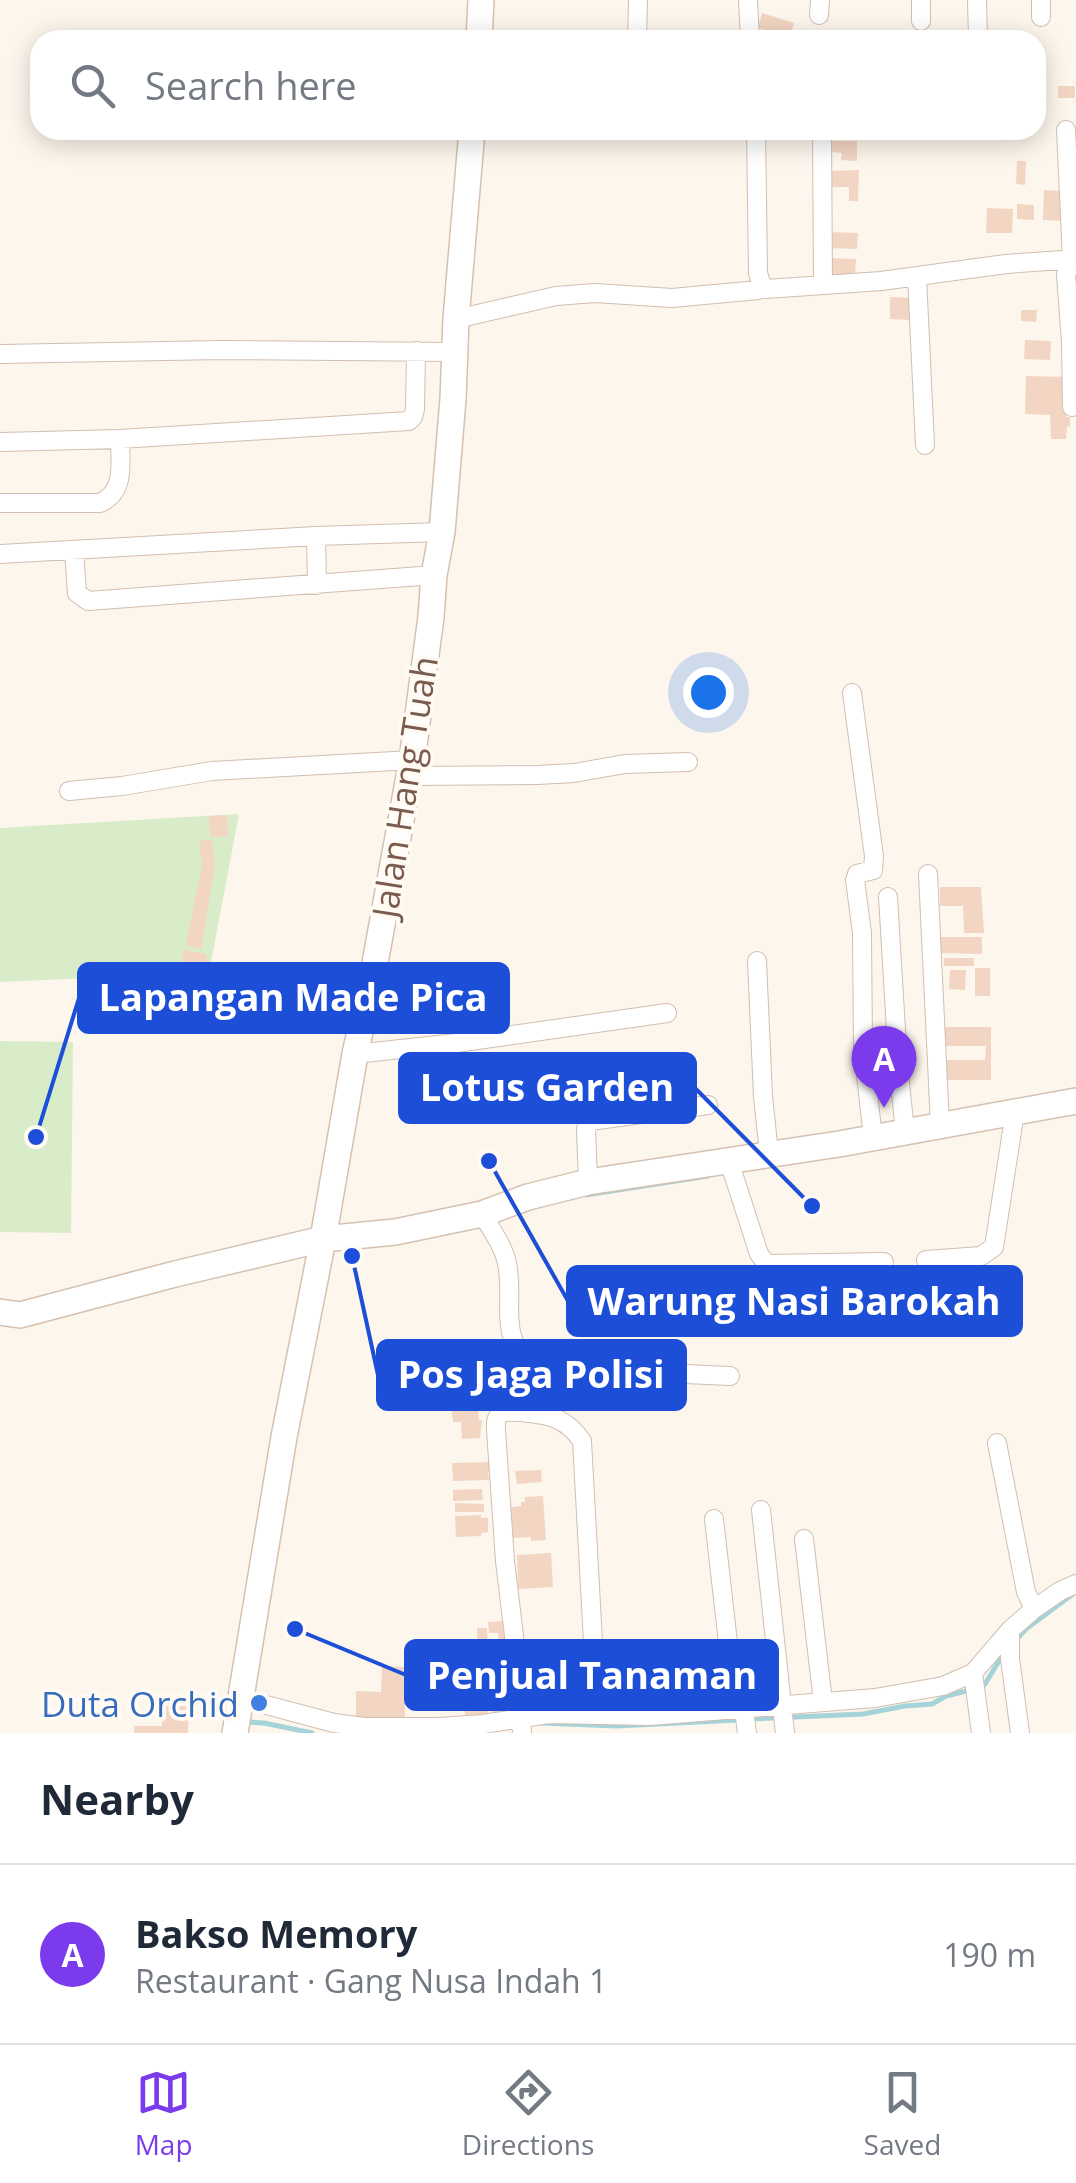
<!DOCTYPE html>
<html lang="en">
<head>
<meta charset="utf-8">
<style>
	body { margin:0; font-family:"Open Sans",sans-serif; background:#f2f2f3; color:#1f2937 }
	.you { position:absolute; left:708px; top:692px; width:35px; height:35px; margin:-25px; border:8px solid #fff; border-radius:50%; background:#1a73e8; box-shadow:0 0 0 15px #1a73e833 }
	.badge { display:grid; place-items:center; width:65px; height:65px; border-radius:50%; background:#7c3aed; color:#fff; font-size:32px; font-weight:700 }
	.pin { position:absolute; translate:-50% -82px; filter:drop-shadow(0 2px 5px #0008) }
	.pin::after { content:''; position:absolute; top:52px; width:35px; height:30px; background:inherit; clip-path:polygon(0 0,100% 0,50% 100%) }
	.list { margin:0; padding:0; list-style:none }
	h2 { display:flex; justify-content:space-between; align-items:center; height:130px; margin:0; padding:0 40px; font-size:42px }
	h2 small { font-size:32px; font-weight:400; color:#747a83 }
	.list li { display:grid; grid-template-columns:65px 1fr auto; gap:30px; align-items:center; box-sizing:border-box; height:180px; padding:0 40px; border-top:2px solid #e0e1e3 }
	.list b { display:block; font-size:38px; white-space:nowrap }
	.list p { margin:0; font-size:32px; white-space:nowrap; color:#747a83 }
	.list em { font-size:32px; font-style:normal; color:#747a83 }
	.icon { flex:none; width:55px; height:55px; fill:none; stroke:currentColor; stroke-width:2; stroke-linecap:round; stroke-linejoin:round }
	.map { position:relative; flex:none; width:1076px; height:1733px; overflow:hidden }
	.search { position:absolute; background:#fff; box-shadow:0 5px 25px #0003; left:30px; right:30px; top:30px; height:110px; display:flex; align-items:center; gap:25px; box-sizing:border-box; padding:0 35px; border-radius:30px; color:#747a83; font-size:38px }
	.sheet { height:310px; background:#fff }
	nav { display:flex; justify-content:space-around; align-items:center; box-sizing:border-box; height:140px; border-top:2px solid #e0e1e3; background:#fff; font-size:28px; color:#747a83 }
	nav a { display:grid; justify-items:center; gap:5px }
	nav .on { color:#7c3aed }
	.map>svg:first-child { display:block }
	.green { fill:#d8ecc9 }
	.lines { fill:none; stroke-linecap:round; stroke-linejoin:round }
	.stream { stroke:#a5d3da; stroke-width:5 }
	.building { fill:#f3d5c3 }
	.street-casing { stroke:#d1beb0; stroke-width:20 }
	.secondary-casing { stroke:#d6c0b0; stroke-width:28 }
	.street { stroke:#fff; stroke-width:18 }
	.secondary { stroke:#fff; stroke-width:25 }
	.shop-dot { fill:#3f7fe0; stroke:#fffaf3; stroke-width:4 }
	.labels { text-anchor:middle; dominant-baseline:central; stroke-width:8; stroke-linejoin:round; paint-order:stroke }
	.street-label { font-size:35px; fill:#7a5c4d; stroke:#fffaf3 }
	.shop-label { font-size:35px; fill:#366cbe; stroke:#fffaf3; text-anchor:end }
	.leader { fill:none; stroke:#1d4ed8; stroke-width:4 }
	.callout-dot { fill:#1d4ed8; stroke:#fffaf3; stroke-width:4 }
	.callout { fill:#1d4ed8; stroke:#1d4ed8; stroke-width:4 }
	.callout-label { font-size:38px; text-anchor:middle; font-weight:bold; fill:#fff }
</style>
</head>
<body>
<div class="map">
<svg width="1076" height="1733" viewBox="0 0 1076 1733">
	<rect width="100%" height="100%" fill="#fdf6ec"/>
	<path class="green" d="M239,814l-31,164 -72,-2 -136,6v-154z
		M0,1041l73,1 -2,191 -71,-1z"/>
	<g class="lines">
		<path class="stream" d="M586,1195l122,-19
			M1016,1640l10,-11 47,-35
			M980,1687l5,-3 20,-33
			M750,1719l113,-5 42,-8 27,-2 14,-8 24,-6
			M246,1722l18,1 48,10
			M541,1723l76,3 122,-6"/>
	</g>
	<path class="building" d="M762,13l32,10 -5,15 -31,-10z
		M702,30l24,1 -1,9h-24z
		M645,32l44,5 -1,3h-44z
		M1058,86h17v12h-17z
		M829,141h28v20l-16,-1 1,-7 -13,-1z
		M1017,161h9l-1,24 -9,-1z
		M859,170l-1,31h-9v-14h-22l1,-16z
		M1044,190l21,1 -1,30 -21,-1z
		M1017,204l17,1v15l-17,-1z
		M987,208l26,1 -1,24h-26z
		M827,232l31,1 -1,16 -30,-1z
		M826,258l30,1 -1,20 -30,-2z
		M890,297l23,1 -1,22 -22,-1z
		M1021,310h16l-1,12 -15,-1z
		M1025,340l26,1 -1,19 -26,-1z
		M1026,376l42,1 -2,40h4v10l-3,-1 -1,13h-15l-1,-24 -25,-1z
		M227,815l1,21 -18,1 -1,-21z
		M212,840l3,25 -14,84 -15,-4 16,-81 -3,-23z
		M940,887h41l3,46h-20l-1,-27h-23z
		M941,937h41v17l-42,-1z
		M184,950l23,4 -3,20 -23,-3z
		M944,958h30v8h-30z
		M975,968h15v28h-15z
		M950,970h16l-1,20 -16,-1z
		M944,1027h47v53h-45v-20h39l1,-14h-43z
		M346,1249h15v14h-16z
		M478,1409l1,11h3l-2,18 -18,1 -1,-17h-8l-1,-11z
		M493,1462l1,9 -6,1 1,8 -36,1 -1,-18z
		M541,1470l1,12 -25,2 -2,-13z
		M482,1489l1,11 -30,1v-11z
		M543,1496l3,44 -15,1v-4l-18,1 -2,-31 10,-1v-4h4v-5z
		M455,1503l29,1v8h-29z
		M481,1515v3h7v14l-7,1v3l-25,1 -1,-21z
		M551,1553l2,34 -35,2 -1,-34z
		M505,1621l5,24 -11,1 -1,-13h-9l-1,-11z
		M477,1628h10l1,40h28l1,13h-8l-1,-4 -29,2z
		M382,1666l23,1v54l-49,-1v-29l25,1z
		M511,1685l2,26 -21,1 -2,-26z
		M487,1701l1,15 -23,1 -1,-15z
		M163,1706h26l-1,27h-54v-7h28z"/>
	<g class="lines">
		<g class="street-casing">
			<path id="street" d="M748,0l2,40
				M921,0v21
				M977,0l1,38
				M819,15l1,-15
				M1041,17v-17
				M637,40l1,-40
				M756,130l2,143 3,10 5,6 115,-8 125,-17 70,-5
				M822,130l1,155
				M1066,130l6,130 -6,15 5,67 1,65
				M917,277l8,168
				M456,319l100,-23 39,-3 77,5 86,-8 5,-3
				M0,354l221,-4 233,2
				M0,442l120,-3 289,-18 4,-4 2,-8 1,-58
				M0,503h100c26,-11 20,-41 20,-64
				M316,536l1,49
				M74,550l3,43 11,8 346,-26
				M0,554l316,-18 126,-4
				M852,693l22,163 -1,14 -16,4 -2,6 7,53 1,115 10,90
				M408,776l130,-1 36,-2 51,-9 63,-2
				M69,791l53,-5 90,-15 200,-11
				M928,874l12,251
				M888,897l10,166 7,69
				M757,961l6,135 6,58
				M355,1054l101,-11 211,-30
				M729,1161l30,93 8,10 117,-2
				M588,1182l-2,-53 4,-8 118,-16
				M482,1214c9,15 21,31 25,49 8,42 -10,66 23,104l-3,46
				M926,1260l55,-4 13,-9 21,-135
				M530,1367l200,9
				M997,1443l29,149 8,17
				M761,1510l24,223
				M714,1519l19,168 4,15 7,8 3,23
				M804,1539l19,163
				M1010,1630v29l10,74
				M973,1673l8,60
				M240,1698l94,25 30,4h75l44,-3 66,-10 101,2 225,-18 68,-12 30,-13 37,-43 24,-21 26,-18 16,-7
				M522,1733l-4,-64 -13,-108 -9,-131c0,-7 -1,-11 4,-16 9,-6 48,1 57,5 11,5 19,13 25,22l15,274"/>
		</g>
		<g class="secondary-casing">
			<path id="secondary" d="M479,40l2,-40
				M0,1312l20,3 155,-41 148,-35 72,-7 87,-18 46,-17 60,-15 251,-38 237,-43
				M235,1733l49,-296 39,-198 32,-185 20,-91 37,-203 19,-143 3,-42 8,-43 11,-133 3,-80 16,-189"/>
		</g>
		<use href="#street" class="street"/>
		<use href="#secondary" class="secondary"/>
	</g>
	<circle class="shop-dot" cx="259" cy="1703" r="10"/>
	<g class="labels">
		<g class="street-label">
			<text transform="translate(404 787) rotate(-81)">Jalan Hang Tuah</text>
		</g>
		<g class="shop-label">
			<text x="239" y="1703">Duta Orchid</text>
		</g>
	</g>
	<path class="leader" d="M36 1137L79 998M812 1206L695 1088M489 1161L568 1301M352 1256L378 1375M295 1629L406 1675"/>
	<g class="callout-dot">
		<circle cx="36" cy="1137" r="10"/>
		<circle cx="812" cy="1206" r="10"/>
		<circle cx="489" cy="1161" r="10"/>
		<circle cx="352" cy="1256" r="10"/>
		<circle cx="295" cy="1629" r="10"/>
	</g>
	<g class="callout">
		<rect x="79" y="964" width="429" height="68" rx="10"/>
		<rect x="400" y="1054" width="295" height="68" rx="10"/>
		<rect x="568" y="1267" width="453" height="68" rx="10"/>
		<rect x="378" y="1341" width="307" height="68" rx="10"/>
		<rect x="406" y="1641" width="371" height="68" rx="10"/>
	</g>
	<g class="callout-label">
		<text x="293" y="1011">Lapangan Made Pica</text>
		<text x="547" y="1101">Lotus Garden</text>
		<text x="794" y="1315">Warung Nasi Barokah</text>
		<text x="531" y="1388">Pos Jaga Polisi</text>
		<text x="592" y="1689">Penjual Tanaman</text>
	</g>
</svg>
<div class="you"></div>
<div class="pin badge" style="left:884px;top:1108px">A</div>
<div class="search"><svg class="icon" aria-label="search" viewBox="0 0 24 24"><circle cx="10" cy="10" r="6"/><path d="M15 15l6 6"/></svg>Search here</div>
</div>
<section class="sheet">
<h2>Nearby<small></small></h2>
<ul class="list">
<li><span class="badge">A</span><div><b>Bakso Memory</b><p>Restaurant · Gang Nusa Indah 1</p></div><em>190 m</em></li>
</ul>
</section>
<nav>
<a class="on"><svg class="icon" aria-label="map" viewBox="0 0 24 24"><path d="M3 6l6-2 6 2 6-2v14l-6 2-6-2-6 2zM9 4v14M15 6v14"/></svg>Map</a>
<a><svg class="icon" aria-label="directions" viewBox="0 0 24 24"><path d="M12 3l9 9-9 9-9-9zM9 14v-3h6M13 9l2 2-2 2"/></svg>Directions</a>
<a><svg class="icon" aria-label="saved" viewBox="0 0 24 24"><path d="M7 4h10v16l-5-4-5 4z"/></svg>Saved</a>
</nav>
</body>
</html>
